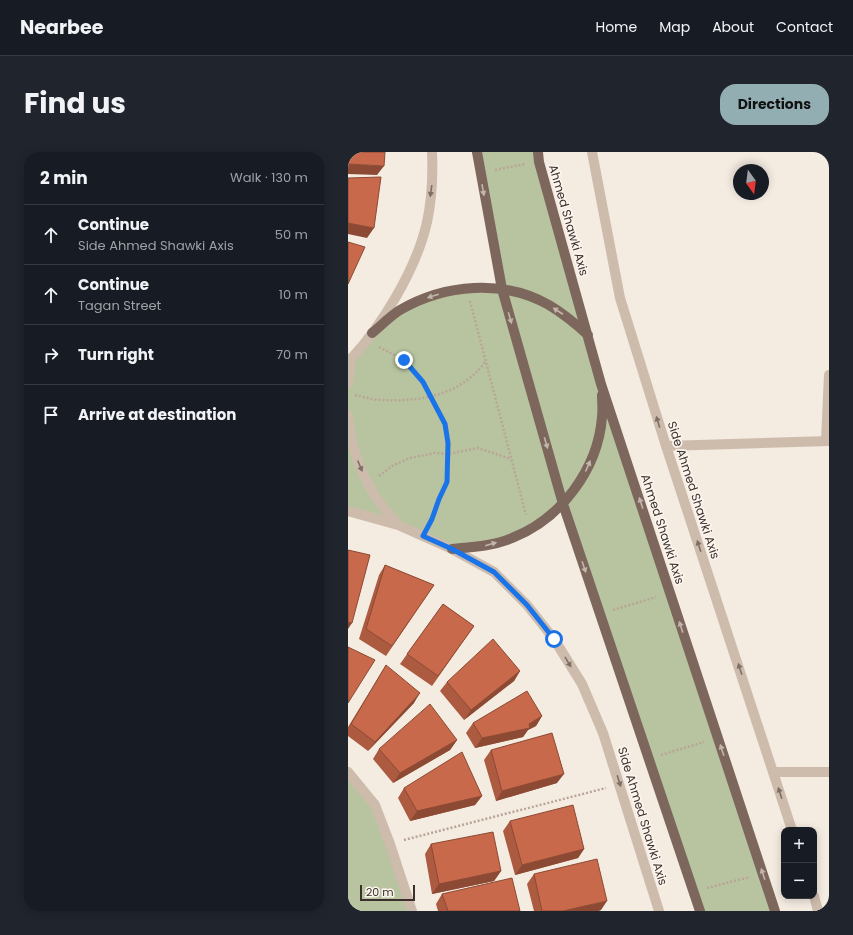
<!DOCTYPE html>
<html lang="en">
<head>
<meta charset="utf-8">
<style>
	body { margin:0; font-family:Poppins,sans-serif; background:#20242c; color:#f1f3f6 }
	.controls { position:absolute; right:12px; bottom:12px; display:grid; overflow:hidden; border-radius:8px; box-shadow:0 2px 10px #0003 }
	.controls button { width:36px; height:36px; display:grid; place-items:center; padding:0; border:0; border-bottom:1px solid #363941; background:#171b24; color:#f1f3f6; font:20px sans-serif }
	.compass { position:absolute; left:385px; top:12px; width:36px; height:36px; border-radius:50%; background:#171b24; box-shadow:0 2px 10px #0003; rotate:166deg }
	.scale { position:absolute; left:12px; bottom:10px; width:55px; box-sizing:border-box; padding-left:4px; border:2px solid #3b302b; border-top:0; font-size:11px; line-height:14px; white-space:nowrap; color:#3b302b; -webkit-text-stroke:3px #fbf5ee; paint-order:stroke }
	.stop { position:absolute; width:12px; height:12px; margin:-9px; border:3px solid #1a73e8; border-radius:50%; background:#fff }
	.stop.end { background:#1a73e8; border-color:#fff; box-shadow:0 1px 4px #0008 }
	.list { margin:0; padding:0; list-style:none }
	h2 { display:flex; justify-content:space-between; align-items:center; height:52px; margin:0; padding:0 16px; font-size:17px }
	h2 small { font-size:13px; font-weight:400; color:#9ea1a6 }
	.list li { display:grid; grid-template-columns:26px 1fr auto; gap:12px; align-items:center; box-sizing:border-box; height:60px; padding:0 16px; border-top:1px solid #363941 }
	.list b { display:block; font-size:15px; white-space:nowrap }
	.list p { margin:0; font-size:13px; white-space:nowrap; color:#9ea1a6 }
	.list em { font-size:13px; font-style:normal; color:#9ea1a6 }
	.icon { flex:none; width:22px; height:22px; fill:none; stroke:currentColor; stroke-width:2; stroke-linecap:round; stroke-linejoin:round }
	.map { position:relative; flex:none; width:481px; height:759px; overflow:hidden; border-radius:16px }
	header { display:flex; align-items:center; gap:24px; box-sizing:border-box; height:56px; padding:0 20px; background:#171b24; border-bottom:1px solid #363941 }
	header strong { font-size:19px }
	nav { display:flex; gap:22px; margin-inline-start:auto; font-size:14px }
	.intro { display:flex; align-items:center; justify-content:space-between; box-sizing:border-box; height:96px; padding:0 24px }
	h1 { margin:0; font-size:28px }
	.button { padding:10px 18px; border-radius:16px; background:#92aeb2; color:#111; font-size:14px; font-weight:700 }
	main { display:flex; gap:24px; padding:0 24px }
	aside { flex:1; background:#171b24; border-radius:16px; box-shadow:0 2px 10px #0003 }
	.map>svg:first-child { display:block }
	.green { fill:#b8c4a0 }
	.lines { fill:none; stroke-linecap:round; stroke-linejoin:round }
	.path { stroke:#b9a596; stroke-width:2.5; stroke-dasharray:2 2; stroke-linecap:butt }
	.minor { stroke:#cdbbac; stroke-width:10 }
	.major { stroke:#7d675c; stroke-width:10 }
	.wall { fill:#ac5a40 }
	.shaded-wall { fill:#8c4a34 }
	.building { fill:#c8694b; stroke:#8c4a34 }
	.oneway { fill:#c2b5ac }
	.oneway2 { fill:#7d6f65 }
	.route { stroke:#1a73e8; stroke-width:5 }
	.labels { text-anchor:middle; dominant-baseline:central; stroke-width:3.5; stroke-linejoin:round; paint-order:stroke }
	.street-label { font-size:12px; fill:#3b302b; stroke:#fbf5ee }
</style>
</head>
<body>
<header>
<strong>Nearbee</strong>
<nav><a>Home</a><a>Map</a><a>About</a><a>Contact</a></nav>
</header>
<div class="intro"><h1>Find us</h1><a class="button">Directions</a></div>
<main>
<aside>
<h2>2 min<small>Walk · 130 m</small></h2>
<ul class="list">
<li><svg class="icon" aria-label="ahead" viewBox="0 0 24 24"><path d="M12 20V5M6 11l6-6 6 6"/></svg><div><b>Continue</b><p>Side Ahmed Shawki Axis</p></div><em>50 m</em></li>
<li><svg class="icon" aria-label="ahead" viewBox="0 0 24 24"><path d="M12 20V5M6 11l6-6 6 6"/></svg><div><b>Continue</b><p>Tagan Street</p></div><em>10 m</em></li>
<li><svg class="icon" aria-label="right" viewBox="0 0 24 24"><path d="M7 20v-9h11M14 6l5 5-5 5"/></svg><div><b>Turn right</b></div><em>70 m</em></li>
<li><svg class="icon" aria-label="arrive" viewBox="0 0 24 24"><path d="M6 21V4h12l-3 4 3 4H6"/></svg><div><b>Arrive at destination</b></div></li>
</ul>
</aside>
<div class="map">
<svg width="481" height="759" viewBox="0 0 481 759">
	<rect width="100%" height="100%" fill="#f4ebe1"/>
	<path class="green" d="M129,0h61l63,232 174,527h-76l-136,-407 -51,34 -60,11 -104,-38v-149l24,-29 59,-38 70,-6z
		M0,620l27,33 37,106h-64z"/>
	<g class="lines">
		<path class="path" d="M147,18l30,-6
			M122,149l56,214
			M31,195l25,13 19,22 22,42 3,19 -1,38 -18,44
			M7,243c9,2 18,5 27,5 39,2 79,-5 103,-38
			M31,324l13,-10 18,-8 25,-5 13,1 30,-6 33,11
			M265,458l43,-13
			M313,603l43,-13
			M56,688l202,-52
			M359,736l43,-11"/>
		<path class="minor" d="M244,0l28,146 46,148 126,384
			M0,210c33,-34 69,-94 79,-140 5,-23 6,-47 5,-70
			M0,231l3,-25
			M0,263c2,29 12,57 27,81 6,10 16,20 23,29
			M478,289l3,-66
			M318,294l163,-5
			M0,359l50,14 54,24 42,23 33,33 27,34 28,45 21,49 56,178
			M0,620l27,33 15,39 22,67
			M426,620h55
			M466,744l4,15"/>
		<path class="major" d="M129,0l25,137 61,215 137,407
			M190,0l1,10 62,222 174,527
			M24,181c9,-7 18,-17 28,-23 45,-26 103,-31 149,-5 15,9 27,19 39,30
			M104,397c21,-2 41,-3 60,-11 49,-19 86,-69 90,-121 1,-7 0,-15 0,-22"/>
	</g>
	<path class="wall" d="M37,413l49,20 -48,71 -27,-17 20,-64z
		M95,452l31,22 -42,60 -32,-22z
		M38,513l28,38 -46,48 -20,-15v-9l32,-52z
		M172,519l-6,10 -50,39 -24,-29 7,-9z
		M194,564l-6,10 -8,4 -5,7 -48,11 -9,-15 7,-10z
		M109,588l-7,10 -57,33 -20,-24 6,-10z
		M143,598l66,33 -61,18 -12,-41z
		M56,636l78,8 -7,9 -65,16 -12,-23z
		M162,669l74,28 -6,9 -63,17 -12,-44z
		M83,692l70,27 -7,10 -62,13 -7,-40z
		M186,722l67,36 -3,1h-64l-7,-27z
		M94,742l78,17h-82l-2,-7z"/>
	<path class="shaded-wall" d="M0,12l36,2 -7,9 -29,-1z
		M0,71l26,5 -7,10 -19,-4z
		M0,470l4,1 -4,6z
		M172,519l-6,10 -50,39 7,-10z
		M72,541l-6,10 -46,48 7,-9z
		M194,564l-6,10 -8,4 -5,7 -48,11 7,-10 47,-14z
		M109,588l-7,10 -57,33 7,-10z
		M216,622l-7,9 -61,18 6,-10z
		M134,644l-7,9 -65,16 7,-10z
		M236,697l-6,9 -63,17 7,-10z
		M153,719l-7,10 -62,13 7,-10z
		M259,749l-6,9 -3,1h-35z"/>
	<path class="building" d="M0,0h37l-1,14 -36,-2z
		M33,25l-7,51 -26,-5v-45z
		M0,90l17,5 -17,37z
		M0,398l22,5 -18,68 -4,-1z
		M37,413l49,20 -42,61 -26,-17z
		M95,452l31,22 -36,50 -31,-22z
		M145,487l27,32 -49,39 -24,-28z
		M0,495l27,13 -27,43z
		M38,513l34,28 -45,49 -24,-18z
		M179,539l15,25 -13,8 1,4 -48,10 -9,-15z
		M82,552l27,36 -57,33 -21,-24z
		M204,581l12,41 -62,17 -11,-41z
		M114,600l20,44 -65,15 -13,-23z
		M225,653l11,44 -62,16 -12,-44z
		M145,680l8,39 -62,13 -8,-40z
		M249,707l10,42 -44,10h-21l-8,-37z
		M164,726l8,33h-72l-6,-17z"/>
	<defs><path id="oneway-solid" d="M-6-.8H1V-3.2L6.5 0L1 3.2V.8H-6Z"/></defs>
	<g class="oneway">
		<use href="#oneway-solid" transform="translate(135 38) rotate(80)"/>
		<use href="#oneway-solid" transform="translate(85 144) rotate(163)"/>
		<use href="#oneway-solid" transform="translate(210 159) rotate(-147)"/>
		<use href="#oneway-solid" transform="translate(162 166) rotate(74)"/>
		<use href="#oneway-solid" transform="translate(198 291) rotate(74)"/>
		<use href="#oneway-solid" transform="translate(240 314) rotate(-66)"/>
		<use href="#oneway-solid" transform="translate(293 351) rotate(-108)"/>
		<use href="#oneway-solid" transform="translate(143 392) rotate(-16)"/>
		<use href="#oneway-solid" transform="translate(236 415) rotate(71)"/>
		<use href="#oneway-solid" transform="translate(333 475) rotate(-108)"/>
		<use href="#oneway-solid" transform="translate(374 598) rotate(-108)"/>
		<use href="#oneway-solid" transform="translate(415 722) rotate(-108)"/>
	</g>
	<g class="oneway2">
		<use href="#oneway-solid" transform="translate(83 39) rotate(98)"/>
		<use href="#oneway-solid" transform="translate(310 270) rotate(-107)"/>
		<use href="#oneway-solid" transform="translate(12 314) rotate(67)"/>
		<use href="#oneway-solid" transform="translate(351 394) rotate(-108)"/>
		<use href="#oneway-solid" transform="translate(220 510) rotate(59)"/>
		<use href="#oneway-solid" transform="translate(392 517) rotate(-108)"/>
		<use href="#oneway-solid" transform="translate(271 629) rotate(72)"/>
		<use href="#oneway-solid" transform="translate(432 641) rotate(-108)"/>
	</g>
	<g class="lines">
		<path class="route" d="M56,208l19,22 22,42 3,19 -1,39 -8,17 -7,20 -9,17 29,13 42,23 33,33 27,34"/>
	</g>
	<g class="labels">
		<g class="street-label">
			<text transform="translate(221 68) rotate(74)">Ahmed Shawki Axis</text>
			<text transform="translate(346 338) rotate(72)">Side Ahmed Shawki Axis</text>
			<text transform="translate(315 377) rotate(72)">Ahmed Shawki Axis</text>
			<text transform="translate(295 664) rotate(73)">Side Ahmed Shawki Axis</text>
		</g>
	</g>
</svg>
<div class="controls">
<button>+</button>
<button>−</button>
</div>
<svg class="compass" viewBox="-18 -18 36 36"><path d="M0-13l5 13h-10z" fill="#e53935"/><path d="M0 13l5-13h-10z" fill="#9ea1a6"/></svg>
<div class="scale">20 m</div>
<div class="stop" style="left:206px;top:487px"></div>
<div class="stop end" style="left:56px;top:208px"></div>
</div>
</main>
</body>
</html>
